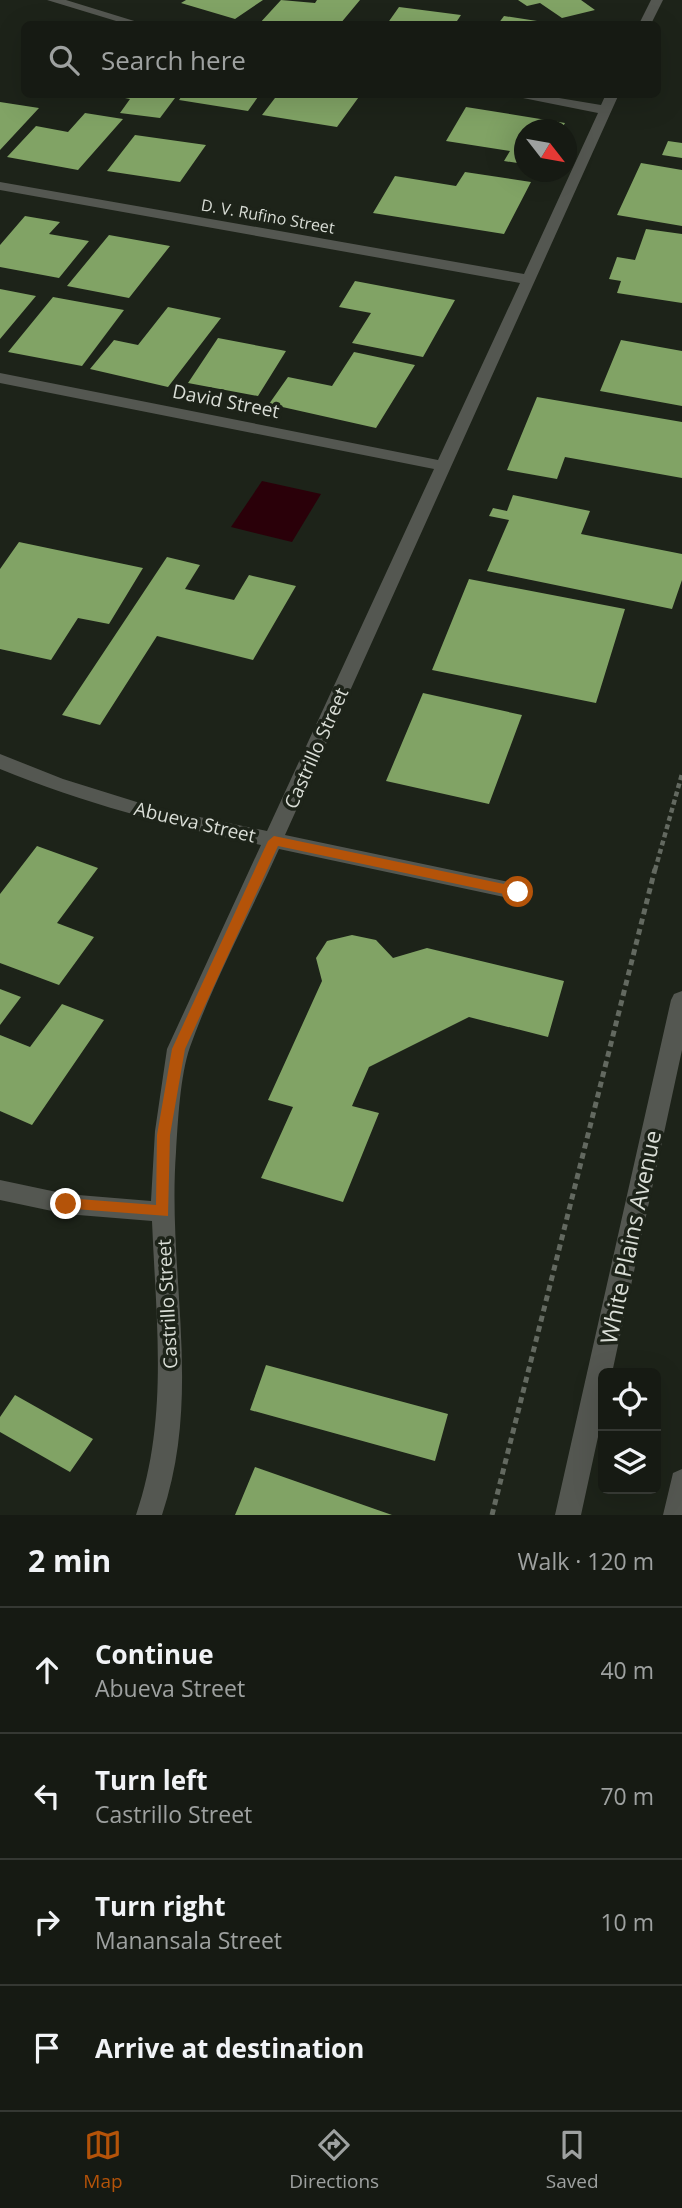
<!DOCTYPE html>
<html lang="en">
<head>
<meta charset="utf-8">
<style>
	body { margin:0; font-family:"Open Sans",sans-serif; background:#1f231c; color:#f1f3f6 }
	.controls { position:absolute; right:21px; bottom:21px; display:grid; overflow:hidden; border-radius:10px; box-shadow:0 7px 28px #0002 }
	.controls button { width:63px; height:63px; display:grid; place-items:center; padding:0; border:0; border-bottom:2px solid #353833; background:#161a13; color:#f1f3f6; font:35px sans-serif }
	.compass { position:absolute; left:514px; top:119px; width:63px; height:63px; border-radius:50%; background:#161a13; box-shadow:0 7px 28px #0002; rotate:121deg }
	.stop { position:absolute; width:21px; height:21px; margin:-16px; border:5px solid #b45309; border-radius:50%; background:#fff }
	.stop.end { background:#b45309; border-color:#fff; box-shadow:0 2px 7px #0008 }
	.list { margin:0; padding:0; list-style:none }
	h2 { display:flex; justify-content:space-between; align-items:center; height:91px; margin:0; padding:0 28px; font-size:30px }
	h2 small { font-size:23px; font-weight:400; color:#9ea1a0 }
	.list li { display:grid; grid-template-columns:46px 1fr auto; gap:21px; align-items:center; box-sizing:border-box; height:126px; padding:0 28px; border-top:2px solid #353833 }
	.list b { display:block; font-size:26px; white-space:nowrap }
	.list p { margin:0; font-size:23px; white-space:nowrap; color:#9ea1a0 }
	.list em { font-size:23px; font-style:normal; color:#9ea1a0 }
	.icon { flex:none; width:38px; height:38px; fill:none; stroke:currentColor; stroke-width:2; stroke-linecap:round; stroke-linejoin:round }
	.map { position:relative; flex:none; width:682px; height:1515px; overflow:hidden }
	.search { position:absolute; background:#161a13; box-shadow:0 7px 28px #0002; left:21px; right:21px; top:21px; height:77px; display:flex; align-items:center; gap:18px; box-sizing:border-box; padding:0 24px; border-radius:10px; color:#9ea1a0; font-size:26px }
	.sheet { height:595px; background:#161a13 }
	nav { display:flex; justify-content:space-around; align-items:center; box-sizing:border-box; height:98px; border-top:2px solid #353833; background:#161a13; font-size:19px; color:#9ea1a0 }
	nav a { display:grid; justify-items:center; gap:4px }
	nav .on { color:#b45309 }
	.map>svg:first-child { display:block }
	.water { fill:#2a0009 }
	.building { fill:#81a365 }
	.lines { fill:none; stroke-linecap:round; stroke-linejoin:round }
	.path-far1 { stroke:#636960; stroke-width:4.5; stroke-dasharray:5 3.5; stroke-linecap:butt }
	.path { stroke:#636960; stroke-width:5; stroke-dasharray:6 4.5; stroke-linecap:butt }
	.minor { fill:#545751; fill-rule:evenodd }
	.tertiary { fill:#545751; fill-rule:evenodd }
	.route { fill:#b45309 }
	.labels { text-anchor:middle; dominant-baseline:central; stroke-width:7; stroke-linejoin:round; paint-order:stroke }
	.far-street-label { font-size:16px; fill:#d9ddd6; stroke:#1d2319 }
	.street-label { font-size:19px; fill:#d9ddd6; stroke:#1d2319 }
	.near-street-label { font-size:23px; fill:#d9ddd6; stroke:#1d2319 }
</style>
</head>
<body>
<div class="map">
<svg width="682" height="1515" viewBox="0 0 682 1515">
	<rect width="100%" height="100%" fill="#1d2319"/>
	<path class="water" d="M262,481l59,13 -29,48 -61,-15z"/>
	<path class="building" d="M186,0h77l-28,19 -54,-16z
		M281,0l34,3 2,-3h43l-20,24h-81z
		M518,0h63l14,10 -33,8 -22,-15 -13,3z
		M399,7l62,8 -6,9h-68z
		M504,16l46,7 -1,1h-51z
		M105,94h73l-18,24 -40,-5 10,-14z
		M183,94h77l-12,17 -69,-11z
		M278,94h83l-24,33 -75,-12z
		M0,102l39,6 -39,42z
		M466,107l99,16 -4,7h-37v34l-20,-3 6,-10 -64,-10z
		M85,113l38,6 -45,51 -71,-13 29,-31 32,6z
		M135,135l71,10 -26,37 -73,-11z
		M668,141l14,2v15l-20,-3z
		M641,163l41,7v56l-65,-11z
		M465,172l66,10 -27,52 -131,-21 22,-37 61,10z
		M25,216l35,6 -11,12 40,7 -30,37 -59,-11v-22z
		M646,229l36,5v69l-65,-10 4,-12 -12,-2 8,-22 18,3z
		M109,235l61,11 -41,52 -62,-12z
		M355,281l100,19 -32,57 -71,-14 19,-30 -32,-6z
		M0,289l36,7 -36,43z
		M53,297l71,13 -42,56 -74,-14z
		M168,307l53,11 -53,69 -78,-18 24,-29 24,5z
		M218,338l68,13 -28,45 -70,-13z
		M621,340l61,11v55l-82,-15z
		M354,352l61,13 -39,63 -107,-24 19,-27 44,9z
		M537,397l145,25v56l-117,-21 -8,22 -50,-9z
		M513,495l77,16 -9,23 101,20v26l-10,29 -185,-38 22,-51 -20,-4 4,-8 14,3z
		M19,542l124,26 -34,56 -31,-6 -27,42 -51,-11v-80z
		M167,557l33,8 -15,24 49,11 15,-25 47,11 -43,74 -96,-24 -57,89 -38,-10z
		M469,579l156,30 -29,94 -164,-33z
		M423,693l99,22 -33,89 -103,-23z
		M37,846l61,22 -41,55 37,14 -35,48 -59,-22v-69z
		M352,935l24,5 17,18 34,-10 137,33 -16,56 -79,-20 -100,50 -17,39 27,7 -36,89 -82,-24 32,-71 -25,-7 54,-119 -6,-23 11,-17z
		M0,989l21,8 -21,28z
		M62,1004l42,16 -72,105 -32,-14v-76l30,12z
		M266,1365l182,49 -13,47 -185,-51z
		M15,1395l78,44 -23,33 -70,-40v-15z
		M255,1467l137,48h-157z"/>
	<g class="lines">
		<path class="path-far1" d="M655,870l27,-96"/>
		<path class="path" d="M492,1515l163,-646"/>
		<path class="minor" d="M47,0h19l78,24h-18z
			M651,0h12l-12,24h-12z
			M503,94h32l66,11 5,-11h13l-334,741 233,49 7,3 3,5 -3,5 -7,3 -239,-51c-29,65 -65,131 -89,198 -10,29 -12,74 -14,105 -9,124 27,241 -14,363h-26c33,-96 20,-194 16,-294l-86,-7 -66,-14v-20l66,14 85,7 4,-70 12,-82 94,-204c-90,-19 -176,-41 -261,-76v-15l63,25 93,29 111,23 167,-362 -434,-86v-10l438,87 82,-177 -520,-93v-8l524,92 74,-161z"/>
		<path class="tertiary" d="M682,991v59l-70,323h-9v41l-22,101h-26l116,-515 3,-6z
			M682,1469v46h-19l10,-42z"/>
	</g>
	<path class="route" d="M274,836l244,51 6,5 -6,5 -240,-51 -93,203 -15,86 -2,81 -107,-8 -2,-4 7,-6 90,7 1,-70 15,-86 96,-208z"/>
	<g class="labels">
		<g class="far-street-label">
			<text transform="translate(268 216) rotate(10)">D. V. Rufino Street</text>
		</g>
		<g class="street-label">
			<text transform="translate(226 401) rotate(11)">David Street</text>
			<text transform="translate(316 748) rotate(-66)">Castrillo Street</text>
			<text transform="translate(195 822) rotate(13)">Abueva Street</text>
			<text transform="translate(167 1304) rotate(-93)">Castrillo Street</text>
		</g>
		<g class="near-street-label">
			<text transform="translate(630 1237) rotate(-78)">White Plains Avenue</text>
		</g>
	</g>
</svg>
<div class="controls">
<button><svg class="icon" aria-label="locate" viewBox="0 0 24 24"><circle cx="12" cy="12" r="6"/><path d="M12 2v4M12 18v4M2 12h4M18 12h4"/></svg></button>
<button><svg class="icon" aria-label="layers" viewBox="0 0 24 24"><path d="M12 4l9 5-9 5-9-5zM3 14l9 5 9-5"/></svg></button>
</div>
<svg class="compass" viewBox="-18 -18 36 36"><path d="M0-13l5 13h-10z" fill="#e53935"/><path d="M0 13l5-13h-10z" fill="#9ea1a0"/></svg>
<div class="stop" style="left:518px;top:892px"></div>
<div class="stop end" style="left:66px;top:1204px"></div>
<div class="search"><svg class="icon" aria-label="search" viewBox="0 0 24 24"><circle cx="10" cy="10" r="6"/><path d="M15 15l6 6"/></svg>Search here</div>
</div>
<section class="sheet">
<h2>2 min<small>Walk · 120 m</small></h2>
<ul class="list">
<li><svg class="icon" aria-label="ahead" viewBox="0 0 24 24"><path d="M12 20V5M6 11l6-6 6 6"/></svg><div><b>Continue</b><p>Abueva Street</p></div><em>40 m</em></li>
<li><svg class="icon" aria-label="left" viewBox="0 0 24 24"><path d="M17 20v-9H6M10 6l-5 5 5 5"/></svg><div><b>Turn left</b><p>Castrillo Street</p></div><em>70 m</em></li>
<li><svg class="icon" aria-label="right" viewBox="0 0 24 24"><path d="M7 20v-9h11M14 6l5 5-5 5"/></svg><div><b>Turn right</b><p>Manansala Street</p></div><em>10 m</em></li>
<li><svg class="icon" aria-label="arrive" viewBox="0 0 24 24"><path d="M6 21V4h12l-3 4 3 4H6"/></svg><div><b>Arrive at destination</b></div></li>
</ul>
</section>
<nav>
<a class="on"><svg class="icon" aria-label="map" viewBox="0 0 24 24"><path d="M3 6l6-2 6 2 6-2v14l-6 2-6-2-6 2zM9 4v14M15 6v14"/></svg>Map</a>
<a><svg class="icon" aria-label="directions" viewBox="0 0 24 24"><path d="M12 3l9 9-9 9-9-9zM9 14v-3h6M13 9l2 2-2 2"/></svg>Directions</a>
<a><svg class="icon" aria-label="saved" viewBox="0 0 24 24"><path d="M7 4h10v16l-5-4-5 4z"/></svg>Saved</a>
</nav>
</body>
</html>
